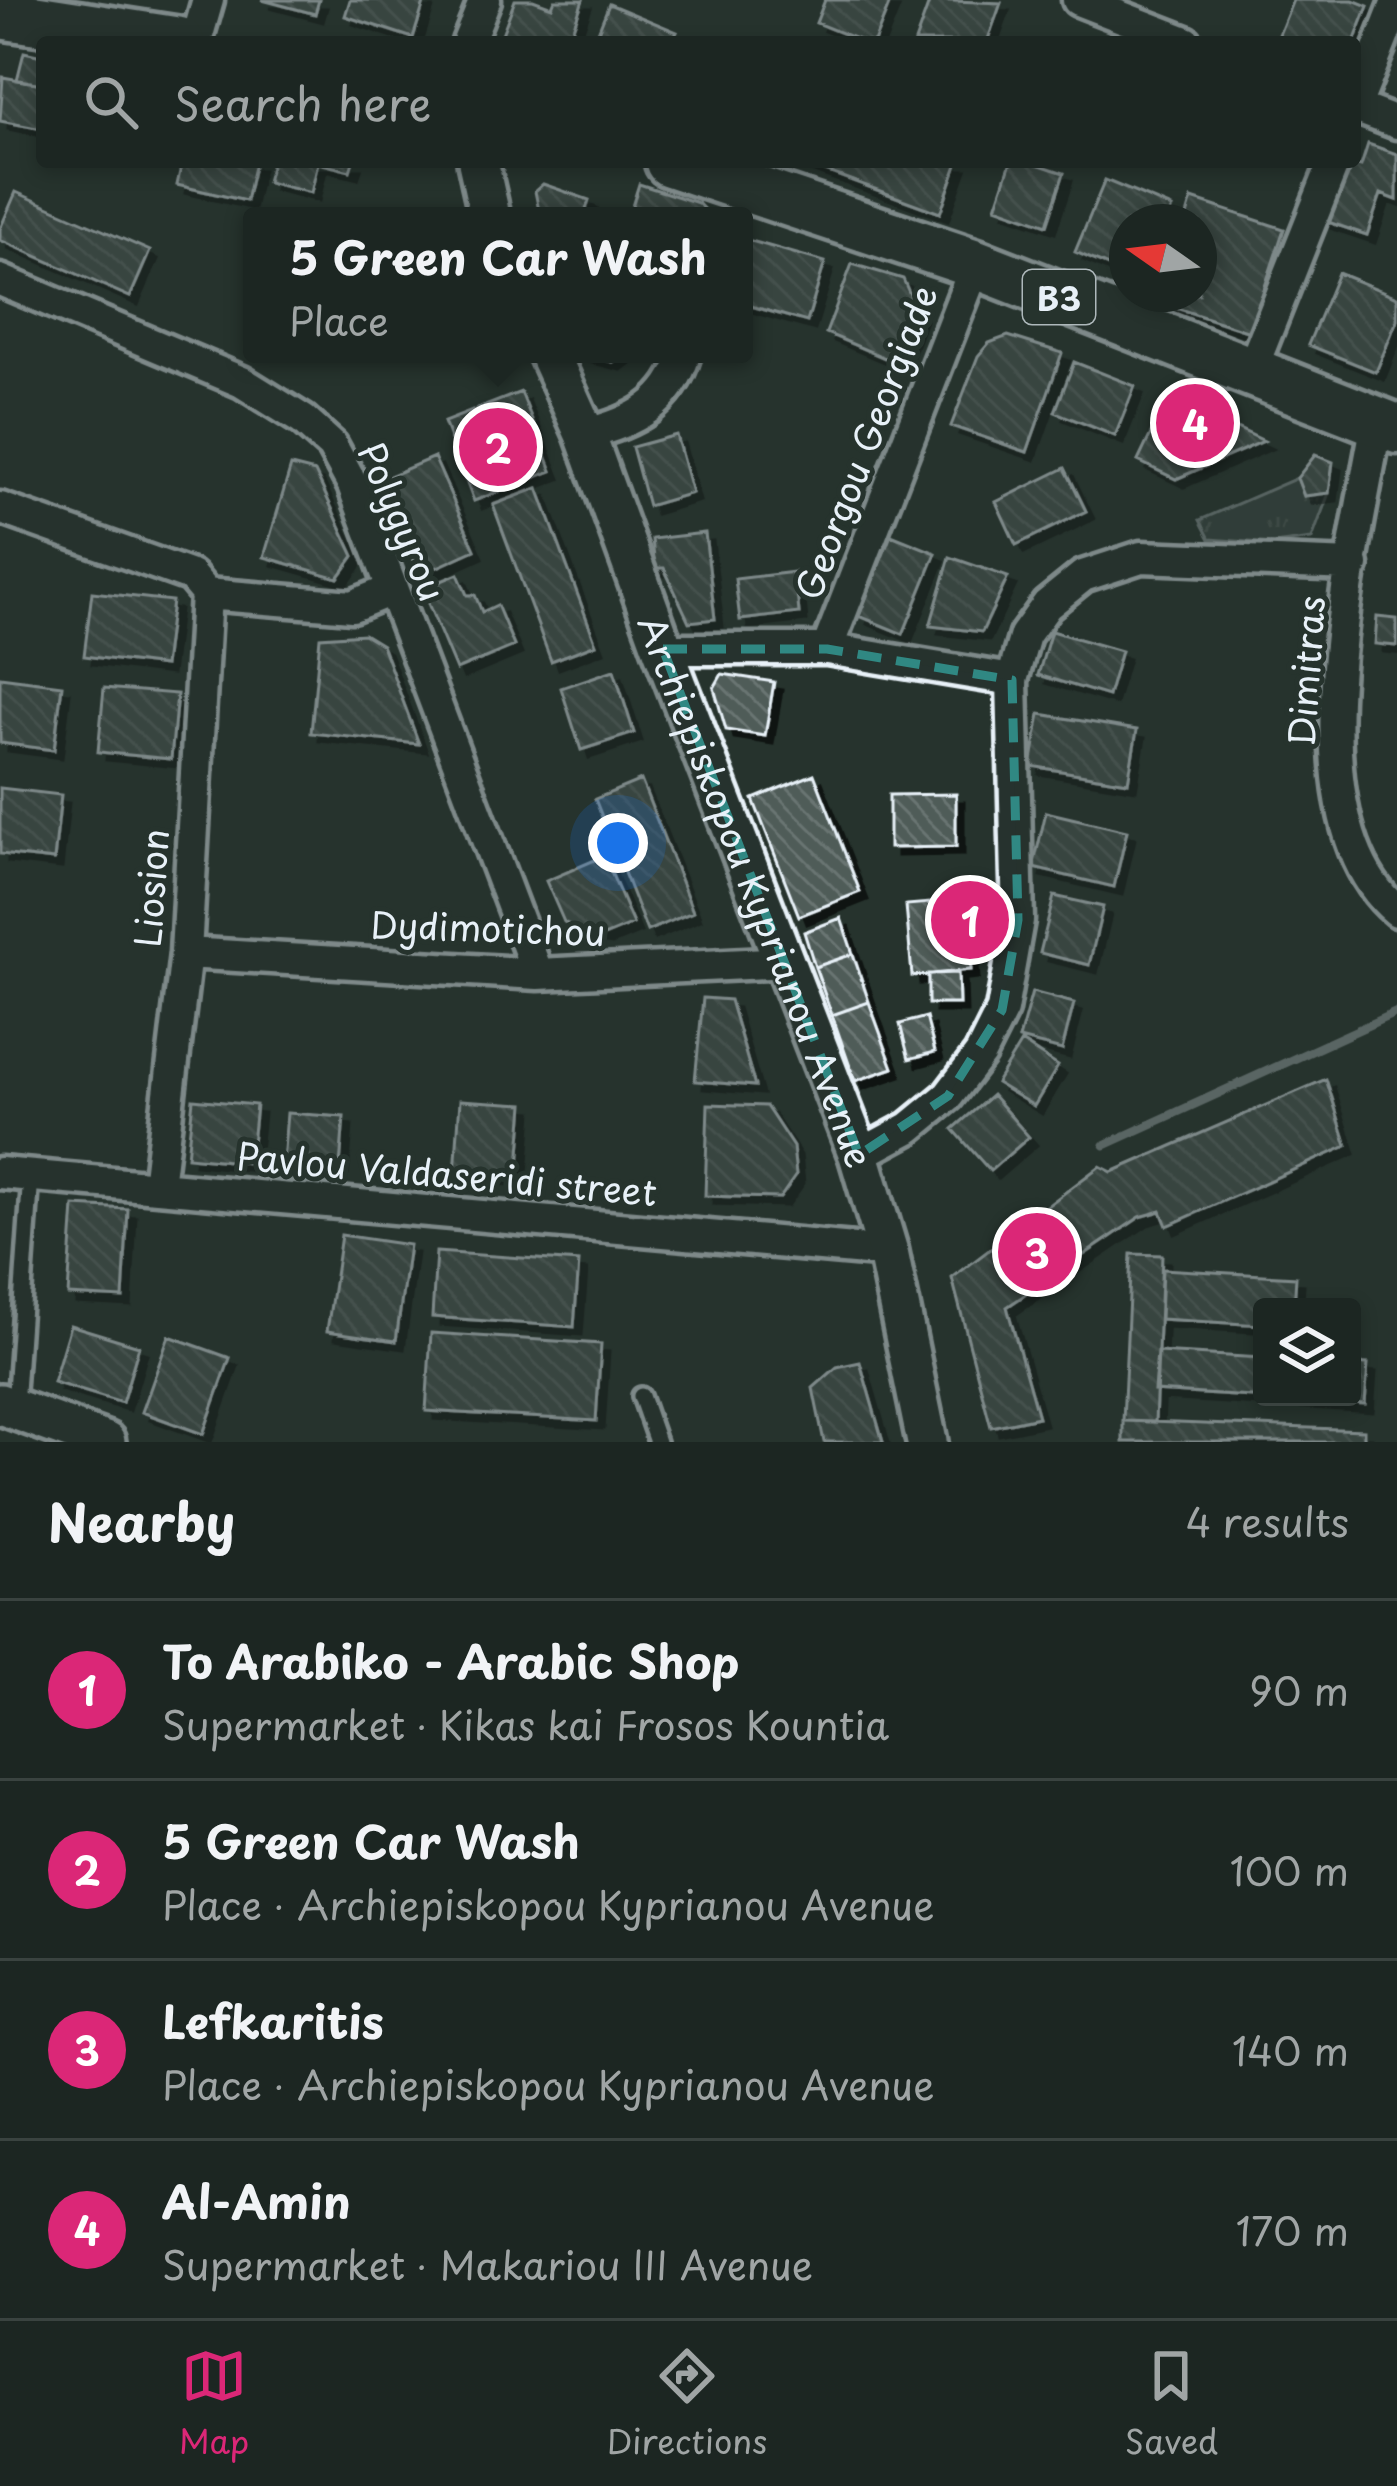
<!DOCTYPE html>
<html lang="en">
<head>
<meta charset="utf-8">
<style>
	body { margin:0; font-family:"Playpen Sans",sans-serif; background:#29322f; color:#f1f3f6 }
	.controls { position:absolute; right:36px; bottom:36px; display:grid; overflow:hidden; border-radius:12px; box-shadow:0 6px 18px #0003 }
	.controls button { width:108px; height:108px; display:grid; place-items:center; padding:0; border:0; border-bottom:3px solid #3a4340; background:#1c2622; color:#f1f3f6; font:60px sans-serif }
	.compass { position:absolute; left:1109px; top:204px; width:108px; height:108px; border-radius:50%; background:#1c2622; box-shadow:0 6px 18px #0003; rotate:284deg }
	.you { position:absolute; left:618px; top:843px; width:42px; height:42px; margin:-30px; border:9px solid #fff; border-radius:50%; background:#1a73e8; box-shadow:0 0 0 18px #1a73e833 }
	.badge { display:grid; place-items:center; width:78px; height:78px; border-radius:50%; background:#db2777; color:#fff; font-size:39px; font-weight:700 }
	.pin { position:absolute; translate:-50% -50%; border:6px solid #fff; box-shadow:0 3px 12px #0006 }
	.popup { position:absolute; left:243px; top:207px; width:510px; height:156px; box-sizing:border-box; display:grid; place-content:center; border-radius:12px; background:#1c2622; filter:drop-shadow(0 3px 9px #0005); font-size:39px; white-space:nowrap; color:#a0a5a5 }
	.popup b { font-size:45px; color:#f1f3f6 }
	.popup::after { content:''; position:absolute; left:50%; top:100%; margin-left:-24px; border:24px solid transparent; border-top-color:#1c2622 }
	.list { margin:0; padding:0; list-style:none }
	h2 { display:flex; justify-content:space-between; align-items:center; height:156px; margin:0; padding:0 48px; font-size:51px }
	h2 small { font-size:39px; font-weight:400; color:#a0a5a5 }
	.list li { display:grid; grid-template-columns:78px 1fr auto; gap:36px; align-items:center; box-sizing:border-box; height:180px; padding:0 48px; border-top:3px solid #3a4340 }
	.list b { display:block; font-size:45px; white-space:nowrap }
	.list p { margin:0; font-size:39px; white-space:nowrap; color:#a0a5a5 }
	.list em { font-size:39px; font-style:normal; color:#a0a5a5 }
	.icon { flex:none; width:66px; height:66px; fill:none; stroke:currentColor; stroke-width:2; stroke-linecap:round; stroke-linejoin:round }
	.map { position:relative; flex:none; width:1397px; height:1442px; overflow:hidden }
	.search { position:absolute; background:#1c2622; box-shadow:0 6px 18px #0003; left:36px; right:36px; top:36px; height:132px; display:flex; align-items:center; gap:30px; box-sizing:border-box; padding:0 42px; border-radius:12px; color:#a0a5a5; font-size:45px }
	.sheet { height:876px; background:#1c2622 }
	nav { display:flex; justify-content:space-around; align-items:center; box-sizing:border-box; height:168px; border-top:3px solid #3a4340; background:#1c2622; font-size:33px; color:#a0a5a5 }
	nav a { display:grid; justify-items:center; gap:6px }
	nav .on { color:#db2777 }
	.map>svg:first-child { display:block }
	.park { fill:url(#park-tufts); stroke:#939ea0; stroke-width:3 }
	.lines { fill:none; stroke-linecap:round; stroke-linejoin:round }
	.stream { stroke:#98a3a5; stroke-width:9 }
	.building { fill:url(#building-back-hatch); stroke:#e8f1f8; stroke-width:3; filter:url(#shadow) }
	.service-casing { stroke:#e8f1f8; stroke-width:24 }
	.minor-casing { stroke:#e8f1f8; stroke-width:39 }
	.tertiary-casing { stroke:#e8f1f8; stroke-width:48 }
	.primary-casing { stroke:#e8f1f8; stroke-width:57 }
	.service { stroke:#26332d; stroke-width:15 }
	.minor { stroke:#26332d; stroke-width:30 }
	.tertiary { stroke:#26332d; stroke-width:39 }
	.primary { stroke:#26332d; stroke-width:48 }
	.marked { fill:none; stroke:#308883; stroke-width:9; stroke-dasharray:24 15; stroke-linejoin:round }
	.labels { text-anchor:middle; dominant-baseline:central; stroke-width:10; stroke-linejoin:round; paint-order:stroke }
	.shield { fill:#26332d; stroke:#aeb8bb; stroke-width:3 }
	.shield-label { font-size:33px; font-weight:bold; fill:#e8f1f8 }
	.street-label { font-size:36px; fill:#e8f1f8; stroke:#26332d }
</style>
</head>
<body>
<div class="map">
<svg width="1397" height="1442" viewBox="0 0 1397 1442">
	<defs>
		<pattern id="park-tufts" width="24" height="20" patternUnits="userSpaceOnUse" patternTransform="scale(3)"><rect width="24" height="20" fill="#3e4b47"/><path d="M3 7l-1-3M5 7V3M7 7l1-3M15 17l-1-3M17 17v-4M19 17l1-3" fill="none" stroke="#5a6562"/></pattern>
		<pattern id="building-back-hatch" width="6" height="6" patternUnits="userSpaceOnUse" patternTransform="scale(3)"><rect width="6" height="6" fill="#505c59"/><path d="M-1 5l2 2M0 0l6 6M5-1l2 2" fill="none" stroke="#697472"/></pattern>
		<filter id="shadow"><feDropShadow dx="8" dy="8" stdDeviation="0" flood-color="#0009"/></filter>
	</defs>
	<rect width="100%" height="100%" fill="#26332d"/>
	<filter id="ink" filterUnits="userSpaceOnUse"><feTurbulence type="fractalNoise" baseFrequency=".00833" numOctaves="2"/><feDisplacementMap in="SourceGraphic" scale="24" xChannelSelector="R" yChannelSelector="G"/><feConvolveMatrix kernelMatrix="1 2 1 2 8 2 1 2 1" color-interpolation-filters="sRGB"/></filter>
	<g filter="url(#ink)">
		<path class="park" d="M1297,478l7,18 25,-3 -17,46 -38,5 -64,-5 -10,-19z"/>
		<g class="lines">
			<path class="stream" d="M1105,1145l292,-133"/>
		</g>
		<path class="building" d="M262,0h57l-4,14z
			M350,0h75l-12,38 -68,-22z
			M515,0h18l19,7 3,-7h28l-15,42h-69z
			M825,0h66l-17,42h-10l-48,-19z
			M930,0l71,3 -14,39h-72z
			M1293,0h60l15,6 -14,36h-78z
			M609,4l68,28 -5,10h-78z
			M24,52l18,4v28l-25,-4z
			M3,77l39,7v45l-42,-8z
			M1368,144l29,10v46l-16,-6 -14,41 -45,-15 20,-58 19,4z
			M182,162h73l-9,39 -69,-16z
			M272,162h81l-3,9 -32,-8 -7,30 -44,-11z
			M801,162h157l-18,51z
			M1011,162h20l33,11 -17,52 -51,-18z
			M1105,180l67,28 -6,14h-39v52l-52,-22z
			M543,184l46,16 -5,16h-44l-5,-25z
			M639,184l59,19 12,13h-81z
			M16,192l134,59 -20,46 -130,-57v-11z
			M1192,199l92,30 -34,103 -92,-30 3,-8h38v-72h-14z
			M744,239l81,23 -18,60 -63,-18z
			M852,264l51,15 15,34 -19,51 -73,-31z
			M1338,273l59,24v23l-21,52 -68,-27z
			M1008,336l54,17 -35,99 -76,-26 27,-70 11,-13z
			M581,354h43l-11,8z
			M1074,362l61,24 -20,50 -60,-24z
			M521,392l31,79 -78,30 -30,-79z
			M1169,396l95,45 -88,38 -38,-18z
			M676,435l16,58 -44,13 -16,-59z
			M1315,455l18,7 -4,31 -25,3 -7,-18z
			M434,457l41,93 -55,25 -42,-94z
			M291,466l24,6 39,84 -16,22 -74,-21z
			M1065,468l21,43 -70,34 -20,-43z
			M538,488l58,156 -45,17 -58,-156z
			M705,533l10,86 -26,3 -25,-54h-9l-3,-29z
			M891,535l45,18 -33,81 -44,-18z
			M950,557l58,20 -26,55 -52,-6z
			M795,572l4,41 -59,7 -5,-41z
			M458,574l9,21h8l7,17 15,-7 17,41 -58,24 -34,-81z
			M92,592l80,9 -8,65 -80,-10z
			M1377,617l20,2v27l-22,-2z
			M1051,631l70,20 -13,45 -70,-21z
			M364,634l18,11 37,99 -108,-11 9,-96z
			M614,670l20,63 -53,17 -20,-62z
			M722,674l52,8 -9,54 -39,-6 -12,-42z
			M0,677l62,8 -8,65 -54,-7z
			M104,688l73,6 -6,65 -73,-7z
			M1040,714l97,16 -9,52 -97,-16z
			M814,774l46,118 -61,24 -46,-117z
			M641,780l52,132 -46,19 -52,-132z
			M0,788l61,7 -7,65 -54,-6z
			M956,794v53l-67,1v-53z
			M1046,812l81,19 -13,56 -81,-19z
			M604,856l29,68 -29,12 -20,-3 -20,-11 -18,-41z
			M1054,896l49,11 -14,58 -49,-12z
			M965,900l6,70 -59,6 -6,-71z
			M841,918l12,36 -38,13 -11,-35z
			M853,954l16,48 -37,13 -17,-48z
			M958,973l1,31h-31v-30z
			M1032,992l42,11 -12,47 -43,-11z
			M703,998l27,2 25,86 -60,-5z
			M869,1002l24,66 -38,13 -23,-66z
			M926,1017l9,35 -26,7 -9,-35z
			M1021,1042l37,24 -24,40 -38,-23z
			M1326,1079l21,67 -180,80 -6,-15 -21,6 -133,90 31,110 -47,10 -39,-149 148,-112 12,6z
			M992,1095l37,42 -39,34 -37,-42z
			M193,1099l63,6 -6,58 -63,-6z
			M460,1100l64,4 -6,74 -63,-4z
			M708,1104l58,2 27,41 3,28 -16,23 -75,-2z
			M287,1113l57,4 -4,49 -57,-4z
			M74,1206l54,3 -5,89 -55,-3z
			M341,1235l68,10 -13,96 -69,-10z
			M436,1252l143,10 -5,65 -142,-10z
			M1131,1254l31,1 -7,167 -32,-1z
			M1162,1269l134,8 -2,30h-32v18l-102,-6z
			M70,1325l69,21 -17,57 -69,-21z
			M431,1333l170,11 -5,77 -170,-10z
			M169,1336l61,22 -27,76 -61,-22z
			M1157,1352l105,6v39h90v-34l16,1 -3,40 -211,-13z
			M860,1362l23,80h-59l-11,-54 24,-21z
			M1123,1421l241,9v12h-241z"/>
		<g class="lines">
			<g class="service-casing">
				<path id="service" d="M641,1396l16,46
					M15,1406l16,-231"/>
			</g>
			<g class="minor-casing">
				<path id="minor" d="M1078,0l108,42
					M196,42l12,-42
					M468,42l17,-42
					M1355,107l42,16
					M1355,108l42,-106
					M0,280l242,102 61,38 29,26 21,39 185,489
					M1250,374l84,-212
					M1377,421c-21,125 -92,398 20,490
					M585,434c48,-11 85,-30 100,-80
					M0,508l191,68 15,18 146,12 39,-16
					M663,649h164l185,31
					M827,649l149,-385
					M186,953l352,21 250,-12
					M859,1155l50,-27 39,-32 32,-42 22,-44 16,-90 -6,-240 13,-45 22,-30 36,-29 58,-19 212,8
					M0,1173l888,79
					M158,1186l28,-233 20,-359"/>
			</g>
			<g class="tertiary-casing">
				<g id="tertiary">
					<path d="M478,162l12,54"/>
					<path id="s1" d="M549,354l36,80 78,215 196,506 29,97 39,190"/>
					<path d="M0,1404l105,38"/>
				</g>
			</g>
			<g class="primary-casing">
				<path id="primary" d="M0,14l180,28
					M670,162l306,102 421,165"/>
			</g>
			<use href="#service" class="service"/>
			<use href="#minor" class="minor"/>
			<use href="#tertiary" class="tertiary"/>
			<use href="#primary" class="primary"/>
		</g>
	</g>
	<path d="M0 0H1397V1442H0ZM663,649h164l185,31 6,240 -16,90 -54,86 -89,59z" fill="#26332d" fill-opacity=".55" fill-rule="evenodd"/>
	<path class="marked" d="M663,649h164l185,31 6,240 -16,90 -54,86 -89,59z"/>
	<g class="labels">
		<rect class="shield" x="1023" y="270" width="72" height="54" rx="9"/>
		<g class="shield-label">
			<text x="1059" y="297">B3</text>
		</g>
		<g class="street-label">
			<text transform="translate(865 442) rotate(-69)">Georgou Georgiade</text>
			<text transform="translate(403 521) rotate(67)">Polygyrou</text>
			<text transform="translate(1305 671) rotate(-86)">Dimitras</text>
			<text transform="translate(150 888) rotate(-86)">Liosion</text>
			<text stroke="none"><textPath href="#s1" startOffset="576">Archiepiskopou Kyprianou Avenue</textPath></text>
			<text transform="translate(488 927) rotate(2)">Dydimotichou</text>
			<text transform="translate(447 1173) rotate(5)">Pavlou Valdaseridi street</text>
		</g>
	</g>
</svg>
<div class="controls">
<button><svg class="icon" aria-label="layers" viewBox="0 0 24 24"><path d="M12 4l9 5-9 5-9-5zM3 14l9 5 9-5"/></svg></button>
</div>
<svg class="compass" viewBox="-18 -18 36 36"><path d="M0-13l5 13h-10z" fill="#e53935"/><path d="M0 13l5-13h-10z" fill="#a0a5a5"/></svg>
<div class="you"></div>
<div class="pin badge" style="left:970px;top:920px">1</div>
<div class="pin badge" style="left:498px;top:447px">2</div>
<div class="popup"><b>5 Green Car Wash</b>Place</div>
<div class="pin badge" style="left:1037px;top:1252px">3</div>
<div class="pin badge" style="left:1195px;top:423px">4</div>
<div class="search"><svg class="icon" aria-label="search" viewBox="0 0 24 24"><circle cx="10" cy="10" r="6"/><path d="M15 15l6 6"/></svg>Search here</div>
</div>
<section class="sheet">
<h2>Nearby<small>4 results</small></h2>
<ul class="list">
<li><span class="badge">1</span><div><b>To Arabiko - Arabic Shop</b><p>Supermarket · Kikas kai Frosos Kountia</p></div><em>90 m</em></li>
<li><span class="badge">2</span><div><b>5 Green Car Wash</b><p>Place · Archiepiskopou Kyprianou Avenue</p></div><em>100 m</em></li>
<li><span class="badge">3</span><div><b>Lefkaritis</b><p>Place · Archiepiskopou Kyprianou Avenue</p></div><em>140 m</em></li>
<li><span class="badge">4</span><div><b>Al-Amin</b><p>Supermarket · Makariou III Avenue</p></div><em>170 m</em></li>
</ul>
</section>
<nav>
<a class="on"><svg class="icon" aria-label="map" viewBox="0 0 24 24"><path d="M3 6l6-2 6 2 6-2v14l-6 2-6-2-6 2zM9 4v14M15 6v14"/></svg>Map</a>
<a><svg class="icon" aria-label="directions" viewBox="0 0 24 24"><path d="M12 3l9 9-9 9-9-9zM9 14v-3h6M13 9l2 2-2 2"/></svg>Directions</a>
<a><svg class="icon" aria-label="saved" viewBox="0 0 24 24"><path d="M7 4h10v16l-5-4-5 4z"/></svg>Saved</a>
</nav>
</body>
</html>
